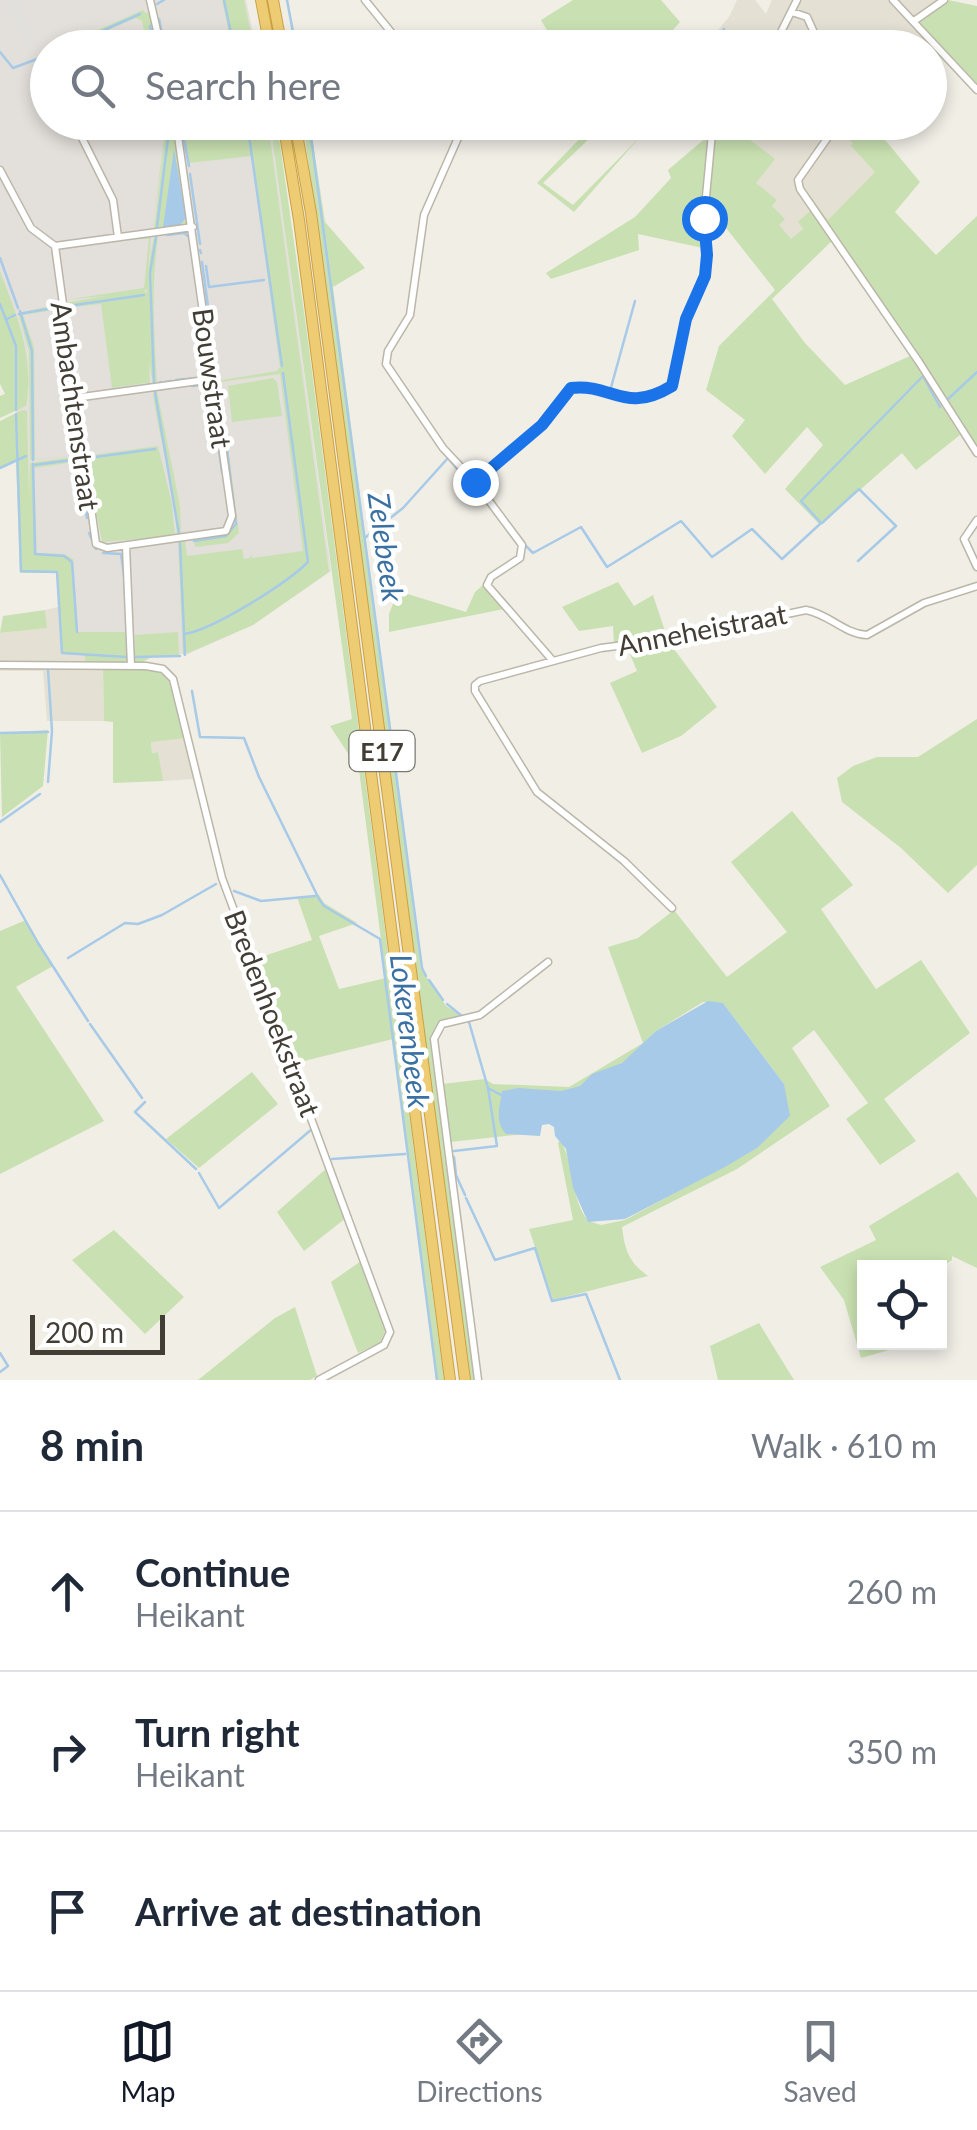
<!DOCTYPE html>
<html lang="en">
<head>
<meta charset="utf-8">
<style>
	body { margin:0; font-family:Lato,sans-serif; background:#f2f2f3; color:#1f2937 }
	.controls { position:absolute; right:30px; bottom:30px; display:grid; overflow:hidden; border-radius:0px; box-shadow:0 5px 15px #0003 }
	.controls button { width:90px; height:90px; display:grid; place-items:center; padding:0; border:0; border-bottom:2px solid #e0e1e3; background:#fff; color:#1f2937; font:50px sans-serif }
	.scale { position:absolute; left:30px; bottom:25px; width:135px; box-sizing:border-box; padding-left:10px; border:5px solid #423e35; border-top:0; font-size:28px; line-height:35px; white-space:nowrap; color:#423e35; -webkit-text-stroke:8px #fff; paint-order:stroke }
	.stop { position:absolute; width:30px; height:30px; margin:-22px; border:8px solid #1a73e8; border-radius:50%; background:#fff }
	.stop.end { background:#1a73e8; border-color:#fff; box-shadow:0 2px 10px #0008 }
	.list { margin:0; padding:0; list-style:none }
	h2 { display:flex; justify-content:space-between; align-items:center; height:130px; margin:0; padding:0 40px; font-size:42px }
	h2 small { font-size:32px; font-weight:400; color:#747a83 }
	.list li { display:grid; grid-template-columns:65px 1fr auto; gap:30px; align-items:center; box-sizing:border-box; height:160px; padding:0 40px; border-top:2px solid #e0e1e3 }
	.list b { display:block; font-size:38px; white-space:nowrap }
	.list p { margin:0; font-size:32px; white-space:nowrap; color:#747a83 }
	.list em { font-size:32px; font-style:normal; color:#747a83 }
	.icon { flex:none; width:55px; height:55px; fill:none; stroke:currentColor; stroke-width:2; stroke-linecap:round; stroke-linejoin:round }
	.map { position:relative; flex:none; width:977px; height:1380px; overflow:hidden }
	.search { position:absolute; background:#fff; box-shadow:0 5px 15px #0003; left:30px; right:30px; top:30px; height:110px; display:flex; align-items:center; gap:25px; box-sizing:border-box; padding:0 35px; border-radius:55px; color:#747a83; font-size:38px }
	.sheet { height:610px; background:#fff }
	nav { display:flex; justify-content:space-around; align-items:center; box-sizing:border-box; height:140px; border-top:2px solid #e0e1e3; background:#fff; font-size:28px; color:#747a83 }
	nav a { display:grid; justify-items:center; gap:5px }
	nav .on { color:#111827 }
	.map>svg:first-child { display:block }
	.residential { fill:#e4e0d4 }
	.industrial { fill:#e3dfda }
	.green { fill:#c9e1b2 }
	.parking { fill:#e2e0dd }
	.water { fill:#a7cae8 }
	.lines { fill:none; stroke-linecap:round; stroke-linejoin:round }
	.stream { stroke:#a7cae8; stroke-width:2.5 }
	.minor-casing { stroke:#bbb6a9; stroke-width:9 }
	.highway-casing { stroke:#cca144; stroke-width:12 }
	.minor { stroke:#fff; stroke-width:6 }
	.highway { stroke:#eecc73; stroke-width:10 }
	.route { stroke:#1a73e8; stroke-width:12 }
	.labels { text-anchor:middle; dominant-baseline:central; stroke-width:9; stroke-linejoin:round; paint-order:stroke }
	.shield { fill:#fff; stroke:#7b7872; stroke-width:2.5 }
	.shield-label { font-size:25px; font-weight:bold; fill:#423e35 }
	.street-label { font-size:28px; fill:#423e35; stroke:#fff }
	.water-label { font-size:30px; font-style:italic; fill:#3b71a2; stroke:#fff }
</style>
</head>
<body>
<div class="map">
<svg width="977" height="1380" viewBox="0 0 977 1380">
	<rect width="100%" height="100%" fill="#f0eee5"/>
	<path class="residential" d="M737,0h18l11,14 6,-14h176l-29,20 25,31 -14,12v-15h-52l-3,-3 -4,3h-168l26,-31z
		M728,123h127l-14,10 13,10 -2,4 24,25 -48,48 -20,-26 3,17 -8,18 -12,11 -12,-15 -7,-19 -16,-23z
		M58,607l3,47 24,1 18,8 1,58h-57l-4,-50h-43v-38l46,-5 -1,-18z
		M186,738l9,41 -33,2 -5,-29 -5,1 -1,-12z"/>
	<path class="industrial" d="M0,0h246l10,47 -208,1v74l222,1 61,448 -78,54 -65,29h-127l-4,-81h-37l-5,-226 -15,-41z"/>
	<path class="green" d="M222,0h22l10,47h-22z
		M573,0h88l19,22 -22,25h-101l-16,-27z
		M948,0l29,6v78l-59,-62z
		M149,9l9,38h-10l-6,-26 -6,-3 -69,29 -10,1 86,-38 4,4z
		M199,122l69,1 61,449 -76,53 -70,30 -5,-114h7l2,15 55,-7 2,10 6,-1 1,-4 1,4 51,-7 -23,-177 -60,8 4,34h-3l-5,-35 61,-10 3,-4 -29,-211 -62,7 -7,-37z
		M163,123l3,9 1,-9h7l14,99 -8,5 -26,2 11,-90 -13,92 13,-100z
		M277,123l29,203 138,1054h-8l-43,-341 -97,24 -38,-105 54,-18 -15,-43 22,-2 5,8 33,20 -38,13 20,53 47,-11 -27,-208 -29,-44 22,-7 -82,-596z
		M303,123h7l15,99 40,46 -32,19 88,682 25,37 17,11 -24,6 -8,15 45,342h-6z
		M716,123h12l47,36 -19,24 21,17 -5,6 13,13 -6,6 12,14 12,-10 -5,-7 12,-11 -7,-13 5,-5 20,27 47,-48 -24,-26 2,-3 -12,-10 14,-10h16l49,59 -25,30 41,43 41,-39v232l-55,-88 -87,-122 -63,61 33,44 40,42 65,-29 50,79 -44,35 -14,-17 -82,72 -35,-36 38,-44 -16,-18 -42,47 -33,-38 13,-16 -39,-30 13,-44 56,-56 -67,-85z
		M588,130l5,5 -50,48 30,22 67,-68 -66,75 -37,-29z
		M708,136l-7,83 2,29 -65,-14 1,16 -88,29 -5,-6 89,-56 36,-39 -3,-8z
		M151,236l-4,53 -3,2 3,2 3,93 -4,-3 -34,5 -11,-84 -36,4v-5l41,-7 -42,4 80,-12 5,-49h-14z
		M154,237l4,1c-7,48 -4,96 -1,144l-4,1c-9,-44 -9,-102 1,-146z
		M0,271c17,45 35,86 26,135l-26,12v-22l5,-2 -5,-10z
		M60,304l1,5 -38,6 11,32 1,112 45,-4 -50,5 -1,-109 -11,-38z
		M273,378l4,4 5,34 -50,6 -4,-36z
		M157,391l23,115 1,28 -4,-1c-3,-47 -18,-93 -24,-139z
		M22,410l5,1 2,86 1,-34 50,-7 1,5 -47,7 3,85 27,1 9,5 5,73h49l2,23h6v-20l43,-3 1,23 -26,1 -12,7h-56v-8l-24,-1 -4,-81h-37l-4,-112 -16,6v-46z
		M223,432h3l13,101 -11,10 -33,4 -1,-8 30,-4 11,-11z
		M158,446l14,58 3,32 -73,6 -17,-86z
		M618,582l16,24 19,-11 14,42 -53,8 -1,-19 -34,5 -17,-24z
		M483,585l21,24 -115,23v-18l9,-23 68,21 9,-20z
		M45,610l2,18 -47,5 3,-17z
		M668,641l49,66 -36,29 -39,17 -32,-70 27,-12 -10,-24z
		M103,669c76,0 64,-2 83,69l-35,4 1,11 6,-1 5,29 -50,2v-61l-9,-1z
		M977,719v146l-29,28 -47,-45 -59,-46 -5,-24 16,-12 24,-9h41z
		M48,730l-5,56 -41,31 -2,-84z
		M792,811l61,74 -32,24 55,80 45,-29 49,73 -86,66 32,42 -36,24 -34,-46 22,-16 -54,-73 -22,18 38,58 -93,63 -115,58c3,24 7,35 26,49l-95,24 -24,-71 44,-9 -15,-77 2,-3c14,21 10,58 28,81l13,4 24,-5 132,-72 27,-64 -61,-81 -20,-1 -47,29 -22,23 -110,80 -74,8 -8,-58 43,-5 8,5 76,3 74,-44 -35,-96 30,-9 36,-28 53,67 60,-45 -56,-70z
		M26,920l27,46 -37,21 88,134 -104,53v-243z
		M252,1072l26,32 -79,64 -33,-29z
		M328,1167l18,51 -42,33 -27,-39z
		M958,1172l19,26v70l-25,-12v4l-12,8h-76v74l50,1 -53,15 -17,-58 -24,-33 56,-27 -7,-14z
		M114,1230l70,67 -39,37 -73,-74z
		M361,1261l25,68 -6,14 -22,10 -27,-71z
		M295,1307l22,69 -7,4h-112l77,-62z
		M759,1323l35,57h-76l-8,-34z"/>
	<path class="parking" d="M4,0h14l20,42 -11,6z"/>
	<path class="water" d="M174,149l12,69 -6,7 -17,2z
		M708,1001l15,2 61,81 6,32 -33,32 -32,19 -100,52 -37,3 -15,-34 -7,-39 -11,-13 -1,-9 -5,-3 -7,1 -2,11 -34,-2c-12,-13 -6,-27 -4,-43l16,-3 43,3 19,-5 12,-12 30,-11 34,-32z"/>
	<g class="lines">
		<path class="stream" d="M224,0l10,48
			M287,0l9,48
			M157,4l7,-4
			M159,19l3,15
			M150,26l4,22
			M164,42l1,6
			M710,44l14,-15
			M64,48l76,-34
			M0,52l13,16 35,-13
			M181,122v3
			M247,122l35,244
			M309,122l113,846 4,8
			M182,128l7,38
			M190,174l10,70
			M157,227l13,-105
			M167,235l17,-2 5,4
			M200,250l1,3
			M0,258l18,50
			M202,262l15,112
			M206,266l3,21 55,-7
			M0,304l16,42v64
			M68,306l76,-11
			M59,309v4
			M20,311l12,40 1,109
			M19,314l39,-7
			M7,319l8,-4
			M61,323l2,15
			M64,346v4
			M65,355l5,34
			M198,377l7,-2 3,-8
			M187,379l8,-1
			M176,380l8,-1
			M218,380l4,35
			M165,382l7,-1
			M154,383l-4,-110 6,-36
			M159,383l2,-1
			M192,386l14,-1 5,7
			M610,391l25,-90
			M155,392l24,142
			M71,397l4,29
			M212,400l10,72
			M947,400l30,-28
			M556,402l7,-11
			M16,414l5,157 36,1 5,81 64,4
			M76,433l2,21
			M88,458l67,-9
			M33,464l2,90 29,2 8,6 5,70
			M34,465l45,-6
			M80,466v2
			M0,468l26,-12
			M81,473l2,12
			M83,491l2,8
			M85,506l2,12
			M822,523l37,-34 37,37 -38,35
			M89,533l7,16
			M366,537l37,-29 45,-50 37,44
			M194,541l32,-5 10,-12 -11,-92
			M180,543l5,112
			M525,545l8,8 48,-26 26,40 74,-46 31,36 40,-28 30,30 39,-36 -20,-22 122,-125 17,31
			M103,553l18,1 3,21
			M124,579l1,15
			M184,634c29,-4 103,-51 124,-72l-25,-189
			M134,657l46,-1
			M192,691l8,46 44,1 15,39 60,122 5,7 56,33 57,441
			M0,733l48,-1
			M48,782l4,-51 -4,-62
			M0,822l40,-28
			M0,875l38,68 50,78
			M234,891l27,10 54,-5
			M68,958l57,-35 13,1 24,-9 54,-31
			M429,980l14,20
			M447,1004l15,12
			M469,1022l19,66 15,8
			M90,1024l52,74
			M145,1102l-10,10 61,57
			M454,1151l43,-5 -9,-58
			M454,1157l2,18 9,20
			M332,1159l73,-5
			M199,1173l20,35 93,-79
			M466,1198l29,62 40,-12 17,53 34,-7 34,86
			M0,1353l8,13 -8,6"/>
		<g class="minor-casing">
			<path id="minor" d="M150,0l11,48
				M365,0l39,48
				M893,0l84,90
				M792,12l15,5 14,31
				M914,21l30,-21
				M773,48l24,-48
				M74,122l39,78 5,37
				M465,122l-41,93 -14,100 -22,36 -2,13 57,84 32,34 47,63 -2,13 -29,19 -4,8 66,76
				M832,122l-1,11 -33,47 2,9 119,173 58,91
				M0,170l31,58 24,18
				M55,246l41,298 11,4 119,-17 6,-15 -56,-394
				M55,246l138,-19
				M75,398l138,-19
				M475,482l66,-57 30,-37c42,-5 53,27 101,-2l14,-67 16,-34 5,-20 -3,-47 9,-96
				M977,520l-13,19 13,28
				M126,546l5,120
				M0,665l146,1 17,3 10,10 49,199 168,454 -6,13 -65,35
				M672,908l-48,-47 -87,-69 -62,-101v-6l5,-4 121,-33 62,-8 143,-30c23,4 38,24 61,25l57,-32 53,-17
				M478,1380l-44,-341 8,-15 38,-9 68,-53"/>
		</g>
		<g class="highway-casing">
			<path id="highway" d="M261,0l9,48
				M273,0l9,48
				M283,122l16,98 151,1160
				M295,122l16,91 154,1167"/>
		</g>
		<use href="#minor" class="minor"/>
		<use href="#highway" class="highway"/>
	</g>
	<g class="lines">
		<path class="route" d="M475,482l67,-57 29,-37c42,-5 53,27 101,-2l14,-67 19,-43 2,-21 -3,-37"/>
	</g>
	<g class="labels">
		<rect class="shield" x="349.5" y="731" width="65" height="40" rx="8"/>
		<g class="shield-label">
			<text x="382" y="751">E17</text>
		</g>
		<g class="street-label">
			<text transform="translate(213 378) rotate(82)">Bouwstraat</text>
			<text transform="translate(76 406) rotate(82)">Ambachtenstraat</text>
			<text transform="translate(702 629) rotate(-11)">Anneheistraat</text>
			<text transform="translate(273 1013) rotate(69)">Bredenhoekstraat</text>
		</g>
		<g class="water-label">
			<text transform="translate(387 547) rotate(82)">Zelebeek</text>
			<text transform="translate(411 1031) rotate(83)">Lokerenbeek</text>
		</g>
	</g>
</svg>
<div class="controls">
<button><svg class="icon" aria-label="locate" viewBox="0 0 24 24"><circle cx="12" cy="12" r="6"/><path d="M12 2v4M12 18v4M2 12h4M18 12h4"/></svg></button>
</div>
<div class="scale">200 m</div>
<div class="stop" style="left:704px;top:218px"></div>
<div class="stop end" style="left:475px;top:482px"></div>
<div class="search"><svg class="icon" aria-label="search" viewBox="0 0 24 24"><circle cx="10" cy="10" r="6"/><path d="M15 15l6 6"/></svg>Search here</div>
</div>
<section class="sheet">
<h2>8 min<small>Walk · 610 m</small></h2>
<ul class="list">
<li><svg class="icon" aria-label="ahead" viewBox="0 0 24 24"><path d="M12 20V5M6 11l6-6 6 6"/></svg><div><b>Continue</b><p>Heikant</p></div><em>260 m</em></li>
<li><svg class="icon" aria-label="right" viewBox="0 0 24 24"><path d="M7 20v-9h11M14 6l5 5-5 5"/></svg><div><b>Turn right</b><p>Heikant</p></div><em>350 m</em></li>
<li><svg class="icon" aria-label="arrive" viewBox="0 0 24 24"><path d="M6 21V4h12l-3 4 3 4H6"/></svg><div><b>Arrive at destination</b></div></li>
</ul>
</section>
<nav>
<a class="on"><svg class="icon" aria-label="map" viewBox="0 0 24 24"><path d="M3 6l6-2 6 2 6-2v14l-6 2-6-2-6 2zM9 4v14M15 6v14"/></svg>Map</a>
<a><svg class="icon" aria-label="directions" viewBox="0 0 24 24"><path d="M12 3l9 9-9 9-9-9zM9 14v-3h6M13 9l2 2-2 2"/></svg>Directions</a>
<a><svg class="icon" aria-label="saved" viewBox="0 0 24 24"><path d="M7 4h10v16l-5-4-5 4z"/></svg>Saved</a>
</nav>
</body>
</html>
